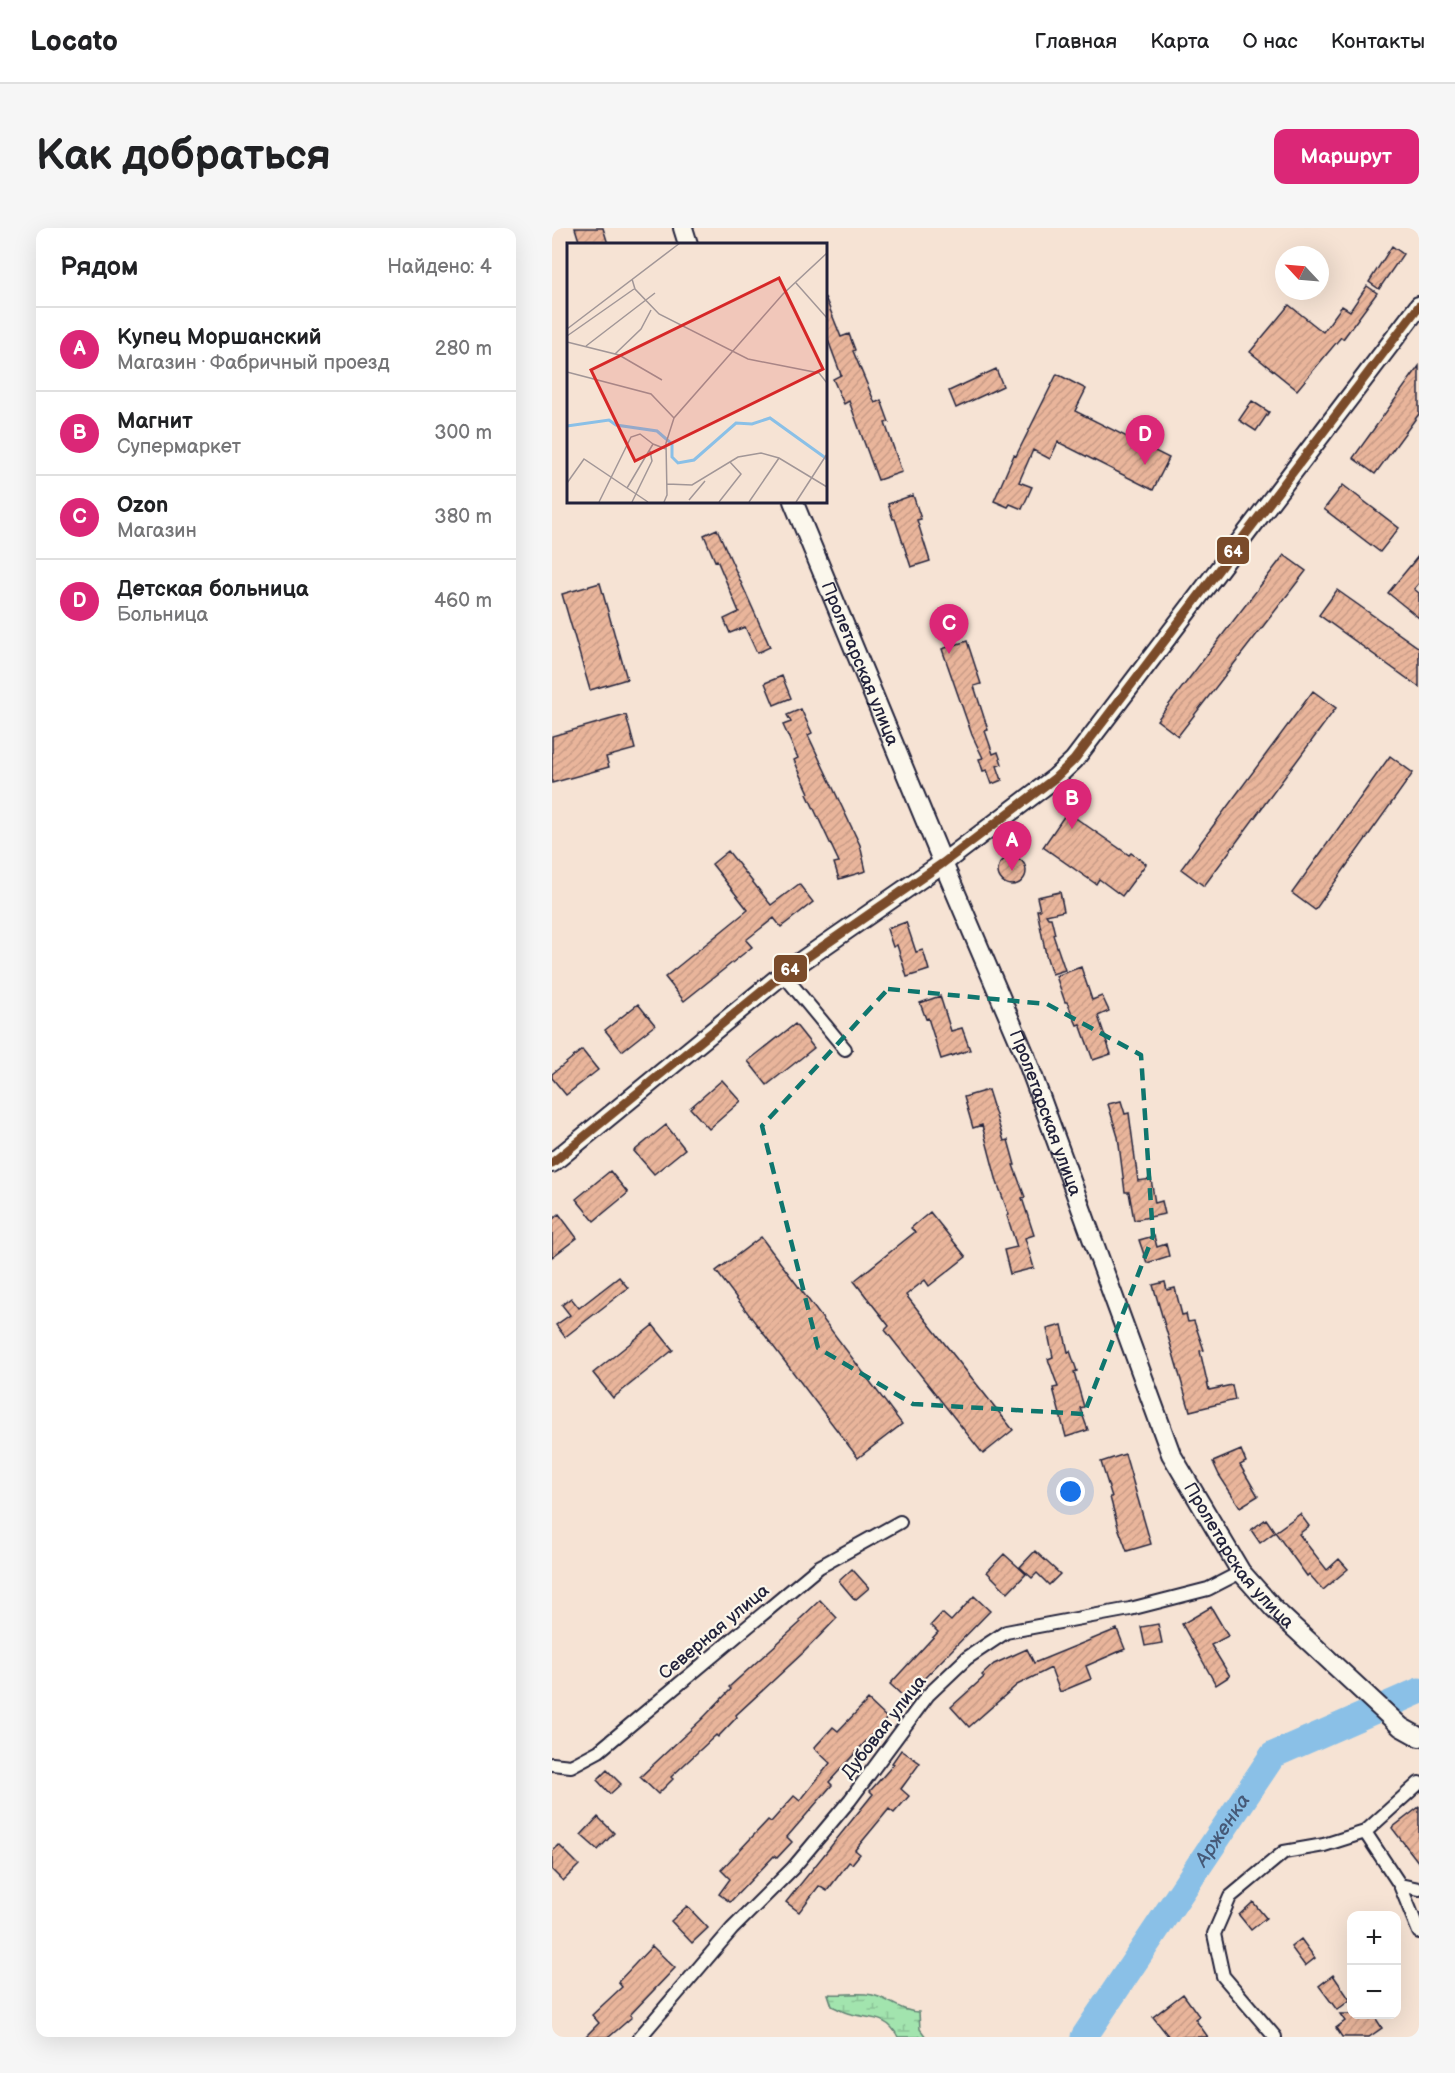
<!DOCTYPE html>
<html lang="ru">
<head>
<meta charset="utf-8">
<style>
	body { margin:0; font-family:"Balsamiq Sans",sans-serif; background:#f6f6f6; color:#202124 }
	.controls { position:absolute; right:18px; bottom:18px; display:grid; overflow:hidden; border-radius:12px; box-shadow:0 6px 24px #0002 }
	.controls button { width:54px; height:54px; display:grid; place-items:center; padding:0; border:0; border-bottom:2px solid #e0e0e0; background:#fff; color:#202124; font:30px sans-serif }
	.compass { position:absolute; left:723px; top:18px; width:54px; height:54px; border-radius:50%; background:#fff; box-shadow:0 6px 24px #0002; rotate:296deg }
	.you { position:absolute; left:519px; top:1264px; width:21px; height:21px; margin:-15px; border:4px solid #fff; border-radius:50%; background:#1a73e8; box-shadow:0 0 0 9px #1a73e833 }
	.badge { display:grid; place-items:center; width:39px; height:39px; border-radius:50%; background:#db2777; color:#fff; font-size:20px; font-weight:700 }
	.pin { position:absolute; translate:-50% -50px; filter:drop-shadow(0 2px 3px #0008) }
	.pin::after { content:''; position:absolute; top:32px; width:21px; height:18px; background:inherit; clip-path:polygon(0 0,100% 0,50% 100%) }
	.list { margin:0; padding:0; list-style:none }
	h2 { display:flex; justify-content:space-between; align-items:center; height:78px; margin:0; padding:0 24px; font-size:26px }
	h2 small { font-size:20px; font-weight:400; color:#757577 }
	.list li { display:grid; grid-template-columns:39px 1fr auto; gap:18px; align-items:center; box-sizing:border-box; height:84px; padding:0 24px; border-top:2px solid #e0e0e0 }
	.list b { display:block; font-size:22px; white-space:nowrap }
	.list p { margin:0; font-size:20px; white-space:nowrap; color:#757577 }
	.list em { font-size:20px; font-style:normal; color:#757577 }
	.map { position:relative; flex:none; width:867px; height:1809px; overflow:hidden; border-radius:12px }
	header { display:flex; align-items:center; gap:36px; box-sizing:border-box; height:84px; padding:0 30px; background:#fff; border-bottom:2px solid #e0e0e0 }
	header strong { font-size:28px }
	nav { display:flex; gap:33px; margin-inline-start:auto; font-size:21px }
	.intro { display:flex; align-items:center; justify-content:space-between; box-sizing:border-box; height:144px; padding:0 36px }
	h1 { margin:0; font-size:42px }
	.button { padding:15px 27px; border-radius:12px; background:#db2777; color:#fff; font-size:21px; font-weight:700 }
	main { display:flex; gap:36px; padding:0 36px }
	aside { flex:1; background:#fff; border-radius:12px; box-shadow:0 6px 24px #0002 }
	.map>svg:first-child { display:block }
	.wetland { fill:url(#wetland-marsh); stroke:#628374; stroke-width:1.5 }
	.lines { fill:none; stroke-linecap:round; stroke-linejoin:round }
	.river { stroke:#8ac0e7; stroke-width:27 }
	.building { fill:url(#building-hatch); stroke:#22223b; stroke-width:1.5 }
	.street-casing { stroke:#22223b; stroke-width:16 }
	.secondary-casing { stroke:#22223b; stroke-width:22 }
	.street { stroke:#fbf7ec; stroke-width:12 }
	.secondary { stroke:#fbf7ec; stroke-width:18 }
	.bus-1-casing { stroke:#fbf7ec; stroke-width:14 }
	.bus-1 { stroke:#7a4b2a; stroke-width:9 }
	.marked { fill:none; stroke:#0f766e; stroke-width:4.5; stroke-dasharray:12 8; stroke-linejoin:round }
	.labels { text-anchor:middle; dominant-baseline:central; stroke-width:4.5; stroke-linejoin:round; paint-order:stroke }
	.street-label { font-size:18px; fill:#22223b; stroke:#fbf7ec }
	.water-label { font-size:20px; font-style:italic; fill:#465977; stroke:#fbf7ec }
	.inset-river { fill:none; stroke:#8ac0e7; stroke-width:3 }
	.inset-road { fill:none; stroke:#a19697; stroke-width:1.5 }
	.view { fill:#d62828; fill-opacity:0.15; stroke:#d62828; stroke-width:3 }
	.inset-edge { fill:none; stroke:#22223b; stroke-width:3 }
	.line-badge { stroke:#fbf7ec; stroke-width:2 }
	.badge-label { font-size:16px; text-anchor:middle; font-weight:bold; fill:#fff }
</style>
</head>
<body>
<header>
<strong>Locato</strong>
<nav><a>Главная</a><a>Карта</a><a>О нас</a><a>Контакты</a></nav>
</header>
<div class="intro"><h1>Как добраться</h1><a class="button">Маршрут</a></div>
<main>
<aside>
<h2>Рядом<small>Найдено: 4</small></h2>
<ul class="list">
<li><span class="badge">A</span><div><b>Купец Моршанский</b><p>Магазин · Фабричный проезд</p></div><em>280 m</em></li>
<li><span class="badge">B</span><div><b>Магнит</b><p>Супермаркет</p></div><em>300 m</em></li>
<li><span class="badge">C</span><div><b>Ozon</b><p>Магазин</p></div><em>380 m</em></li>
<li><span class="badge">D</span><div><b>Детская больница</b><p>Больница</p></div><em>460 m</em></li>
</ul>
</aside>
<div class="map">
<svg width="867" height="1809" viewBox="0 0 867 1809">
	<defs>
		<pattern id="wetland-marsh" width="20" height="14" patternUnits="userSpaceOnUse" patternTransform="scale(1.5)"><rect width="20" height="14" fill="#a2e4ae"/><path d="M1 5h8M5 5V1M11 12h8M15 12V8" fill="none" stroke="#8bc397"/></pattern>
		<pattern id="building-hatch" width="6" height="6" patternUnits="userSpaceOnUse" patternTransform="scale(1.5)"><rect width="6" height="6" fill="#e9b59b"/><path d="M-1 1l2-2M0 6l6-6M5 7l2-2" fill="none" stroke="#c89b86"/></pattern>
	</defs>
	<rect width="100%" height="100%" fill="#f6e3d4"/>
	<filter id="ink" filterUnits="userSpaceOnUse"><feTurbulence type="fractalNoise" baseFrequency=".0167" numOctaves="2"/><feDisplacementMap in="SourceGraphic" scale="12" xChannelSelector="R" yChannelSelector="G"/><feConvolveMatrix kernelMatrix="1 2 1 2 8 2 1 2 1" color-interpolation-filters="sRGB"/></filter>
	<g filter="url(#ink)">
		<path class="wetland" d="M276,1766c13,1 26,-1 38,0 20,1 33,18 53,18l1,17 6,8h-28c-10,-21 -27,-18 -47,-23 -6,-1 -13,-5 -19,-8z"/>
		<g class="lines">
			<path class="river" id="s1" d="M532,1809l189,-282 146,-64"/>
		</g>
		<path class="building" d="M23,0h28l5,16h-28z
			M840,18l11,8 -24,35 -10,-7z
			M815,58l10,7 -34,46 -2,-2 -44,53 -47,-38 39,-47 34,27 19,-26 8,5z
			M273,69l16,40 8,-3 6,16 -2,1 22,52 6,-3 8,22 -4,1 17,49 -24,8 -29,-79 -5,3 -11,-25 8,-4 -16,-43z
			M867,138v48l-44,60 -22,-16z
			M444,141l7,17 -47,22 -7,-17z
			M505,146l29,15 -11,22 94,47 -16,32 -95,-48 -8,17 -17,-9 -14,32 13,5 -10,22 -12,-5 -2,3 -14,-6 20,-46 2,1z
			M700,173l17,11 -13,19 -17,-11z
			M791,257l56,43 -19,24 -56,-43z
			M361,267l8,24 -4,1 13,41 -19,6 -16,-48h-2l-5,-15z
			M165,301l53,118 -13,6 -12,-26 -15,6 -6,-14 15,-7 -22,-52 -2,1 -11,-26z
			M732,327l22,16 -128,165 -21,-16z
			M867,327v28l-5,6 5,4v25l-31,-25z
			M48,355l27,96 -37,11 -28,-96z
			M785,362l82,58v39l-100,-72z
			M415,413l14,43 -7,2 14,44 -3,1 8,23 5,-2 4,12 -5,2 5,14 -10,4 -5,-14 -4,1 -4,-12 4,-1 -11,-23 -30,-86z
			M230,448l9,22 -17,7 -9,-22z
			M761,463l23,17 -132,178 -23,-17z
			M249,481l11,24 -4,2 52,110 6,26 -27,8 -5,-16 5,-1 -32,-68 2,-1 -15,-33 4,-2 -15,-33 8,-3 -4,-7z
			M74,487l9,34 -29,8 3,10 -57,16v-47z
			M838,528l23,17 -98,137 -23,-17z
			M515,584l62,43 2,-2 15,11 -24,32 -23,-17 -3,5 -53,-37z
			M176,623l43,54 28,-21 14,18 -32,25 -7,-9 -28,22 6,7 -68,54 -19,-24 83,-67 -36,-46z
			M446 643a14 14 0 1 1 28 0a14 14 0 1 1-28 0Z
			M508,664l4,19 -18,4 2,3h3l4,16 -2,1 12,35 -13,4 -6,-19 -9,-45h3l-3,-13z
			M354,694l10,30 7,-2 6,20 -22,7 -10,-32 -4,2 -6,-18z
			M529,739l11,33 10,-4 7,15 -11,5 13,38 -18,6 -13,-36 -3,1 -10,-23h-2l-9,-26z
			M388,768l11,35 11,-3 8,22 -29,9 -13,-41 -2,1 -6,-16z
			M86,776l17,21 -33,26 -17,-21z
			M243,796l19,24 -47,37 -19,-24z
			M30,822l16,20 -32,25 -14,-17v-4z
			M170,852l19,21 -32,28 -19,-21z
			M436,862l16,51 4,-1 7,25h-2l12,32 -3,1 12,37 -9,3 9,30 -24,6 -6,-24 13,-3 -10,-31 2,-1 -12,-33 -15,-57 -9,3 -9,-31z
			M569,873l4,13 4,-1 9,68 13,-2 4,24 7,-2 3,13 -31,6 -5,-28h-4l-7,-55 -10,-33z
			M114,897l19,24 -31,25 -20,-23z
			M58,943l18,22 -34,28 -18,-22z
			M378,984l36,45 -37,29 -4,-6 -19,15 107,135 -30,24 -98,-124 4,-4 -35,-45 61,-49 -4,-4z
			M7,986l18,24 -25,19v-37z
			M602,1008l3,11 9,-3 3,12 -22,7 -8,-23z
			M209,1009l141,187 -44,34 -142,-187z
			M67,1049l9,11 -63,49 -9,-12 14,-10 -8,-10 9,-7 8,10z
			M613,1054l2,8 8,-2 7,27 4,-1 2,8 6,-1 10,29 -4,1 9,39 23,-5 3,15 -45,11 -37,-126z
			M101,1097l20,25 -60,48 -20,-25z
			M510,1097l6,27 2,-1 7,20 -3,1 10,35 -4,1 8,22 -22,7 -13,-49 5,-1 -10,-28 5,-2 -6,-28z
			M689,1222l5,12 -6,3 18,31 -18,11 -21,-32 -6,-13z
			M573,1226l26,90 -24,7 -9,-24 -8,-30h2l-11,-35z
			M748,1286l9,12 -10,8 28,36 12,-11 9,10 -25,21 -14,-16 -2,2 -32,-44z
			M714,1291l9,13 -15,11 -9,-13z
			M483,1323l25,23 -11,11 -12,-12 -5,5 -12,-11z
			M452,1326l22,20 -18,19 -21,-21z
			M300,1341l17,19 -14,12 -16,-19z
			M422,1368l16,15 -85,87 -15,-14 48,-52 -7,-7 11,-12 9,8z
			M268,1372l17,18 -34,35 -67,62 1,2 -19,20 -2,-2 -45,42 2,2 -15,15 -18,-17 61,-57 30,-31 -2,-2 72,-65 -2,-2z
			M659,1379l17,29 -17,9 19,31 -14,9 -34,-61z
			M606,1396l4,19 -17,3 -4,-19z
			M565,1401l8,20 -39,17 5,13 -31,13 -9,-24 -34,17 -48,42 -18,-20 33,-30 -2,-2 12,-11 33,-15 7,14z
			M316,1472l19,18 -58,64 3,3 -45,52 5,5 -15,16 -3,-2 -44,46 -11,-8 11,-15 -9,-9 47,-50 3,2 23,-26 6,5 30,-38 -16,-15 19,-21 5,4z
			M349,1522l19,13 -19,26 8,7 -15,17 -5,-4 -34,41 5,4 -8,10 -3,-2 -22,29 -8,-5 -20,26 -13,-10 87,-108 -3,-3 24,-27 -2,-1z
			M55,1542l14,14 -11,10 -13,-14z
			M867,1579v56l-27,-35z
			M46,1589l16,16 -16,17 -17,-15z
			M7,1617l20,20 -16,16 -11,-11v-18z
			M701,1674l13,16 -15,12 -12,-15z
			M135,1678l21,22 -16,15 -21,-22z
			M749,1711l14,19 -10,8 -14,-19z
			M100,1718l23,22 -45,47 2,2 -23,20h-24l14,-14 -7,-8 30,-28 -4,-5z
			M781,1747l17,25 -13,10 -18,-24z
			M631,1766l16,22 -4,3 13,18h-39l-16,-20z
			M788,1786h33l9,14 -13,9h-27l-6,-9 9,-7z"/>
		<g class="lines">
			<g class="street-casing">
				<path id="street" d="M231,746l62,75
					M0,1536l19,2 28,-15 220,-184 81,-45
					M867,1555l-54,49 35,53 19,47
					M848,1657l19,4
					M88,1809l92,-108 61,-61 57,-68 78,-105 39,-37 39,-26 124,-23 78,-20 33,-17
					M723,1809l-52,-61 -9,-42 16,-37 54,-45 40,-7 41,-13"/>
			</g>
			<g class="secondary-casing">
				<g id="secondary">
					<path d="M131,0l5,16"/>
					<path id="s2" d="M241,273l150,362 82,192 146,399 70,118 33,37 127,118 18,10"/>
					<path d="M0,935l231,-189 160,-111 112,-85 19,-18 345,-454"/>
				</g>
			</g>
			<use href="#street" class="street"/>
			<use href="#secondary" class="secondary"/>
			<g class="bus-1-casing">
				<path id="bus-1" d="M0,935l231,-189 160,-111 112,-85 19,-18 345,-454"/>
			</g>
			<use href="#bus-1" class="bus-1"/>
		</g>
	</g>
	<path class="marked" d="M336,761l159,15 94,51 12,181 -69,178 -171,-10 -95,-56 -56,-222z"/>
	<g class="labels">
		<g class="street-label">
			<text stroke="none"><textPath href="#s2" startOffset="176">Пролетарская улица</textPath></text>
			<text stroke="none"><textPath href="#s2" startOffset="662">Пролетарская улица</textPath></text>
			<text stroke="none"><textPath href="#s2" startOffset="1148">Пролетарская улица</textPath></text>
			<text transform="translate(162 1404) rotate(-40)">Северная улица</text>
			<text transform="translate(332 1499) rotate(-52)">Дубовая улица</text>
		</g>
		<g class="water-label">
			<text stroke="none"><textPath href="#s1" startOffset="249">Арженка</textPath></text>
		</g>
	</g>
	<g transform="translate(15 15)">
		<rect width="260" height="260" fill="#f6e3d4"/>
		<path class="inset-river" d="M0,183l42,-6 7,5 41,6 15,13v13l6,6 16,-3 42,-37 16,1 18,-6 57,41"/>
		<path class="inset-road" d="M65,36l3,10 24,25 89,45 71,14 8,10M229,40l31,35M0,86l113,-86M0,93l67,-47M0,99l52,13 43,25M19,103l69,-53M48,111l26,-25 10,-19M0,129l84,22 23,24M0,240l17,-24 64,43M100,241l25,1 46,-28 23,-4 18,5 48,29M60,245l26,-44 13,5M122,257l16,-19M32,259l32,-65 9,-3 13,10M65,259l20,-41 -2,-10M97,259l3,-7 -1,-52 8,-25 109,-124 44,-41M152,259l22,-28 -11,-12M182,259l30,-44M229,259l31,-48"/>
		<path class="view" d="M212,35l44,91 -188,92 -44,-91z"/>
		<rect width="260" height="260" class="inset-edge"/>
	</g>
	<g class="line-badge">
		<rect x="664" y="308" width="34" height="29" rx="6" fill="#7a4b2a"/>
		<rect x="221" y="726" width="35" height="29" rx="6" fill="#7a4b2a"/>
	</g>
	<g class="badge-label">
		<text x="681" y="329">64</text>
		<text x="238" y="747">64</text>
	</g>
</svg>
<div class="controls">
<button>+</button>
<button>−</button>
</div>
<svg class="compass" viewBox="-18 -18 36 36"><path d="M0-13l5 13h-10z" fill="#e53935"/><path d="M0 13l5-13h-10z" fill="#757577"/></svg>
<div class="you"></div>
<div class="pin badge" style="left:460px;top:643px">A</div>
<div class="pin badge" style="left:520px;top:601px">B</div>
<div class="pin badge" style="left:397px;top:426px">C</div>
<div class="pin badge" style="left:593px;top:237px">D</div>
</div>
</main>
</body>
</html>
